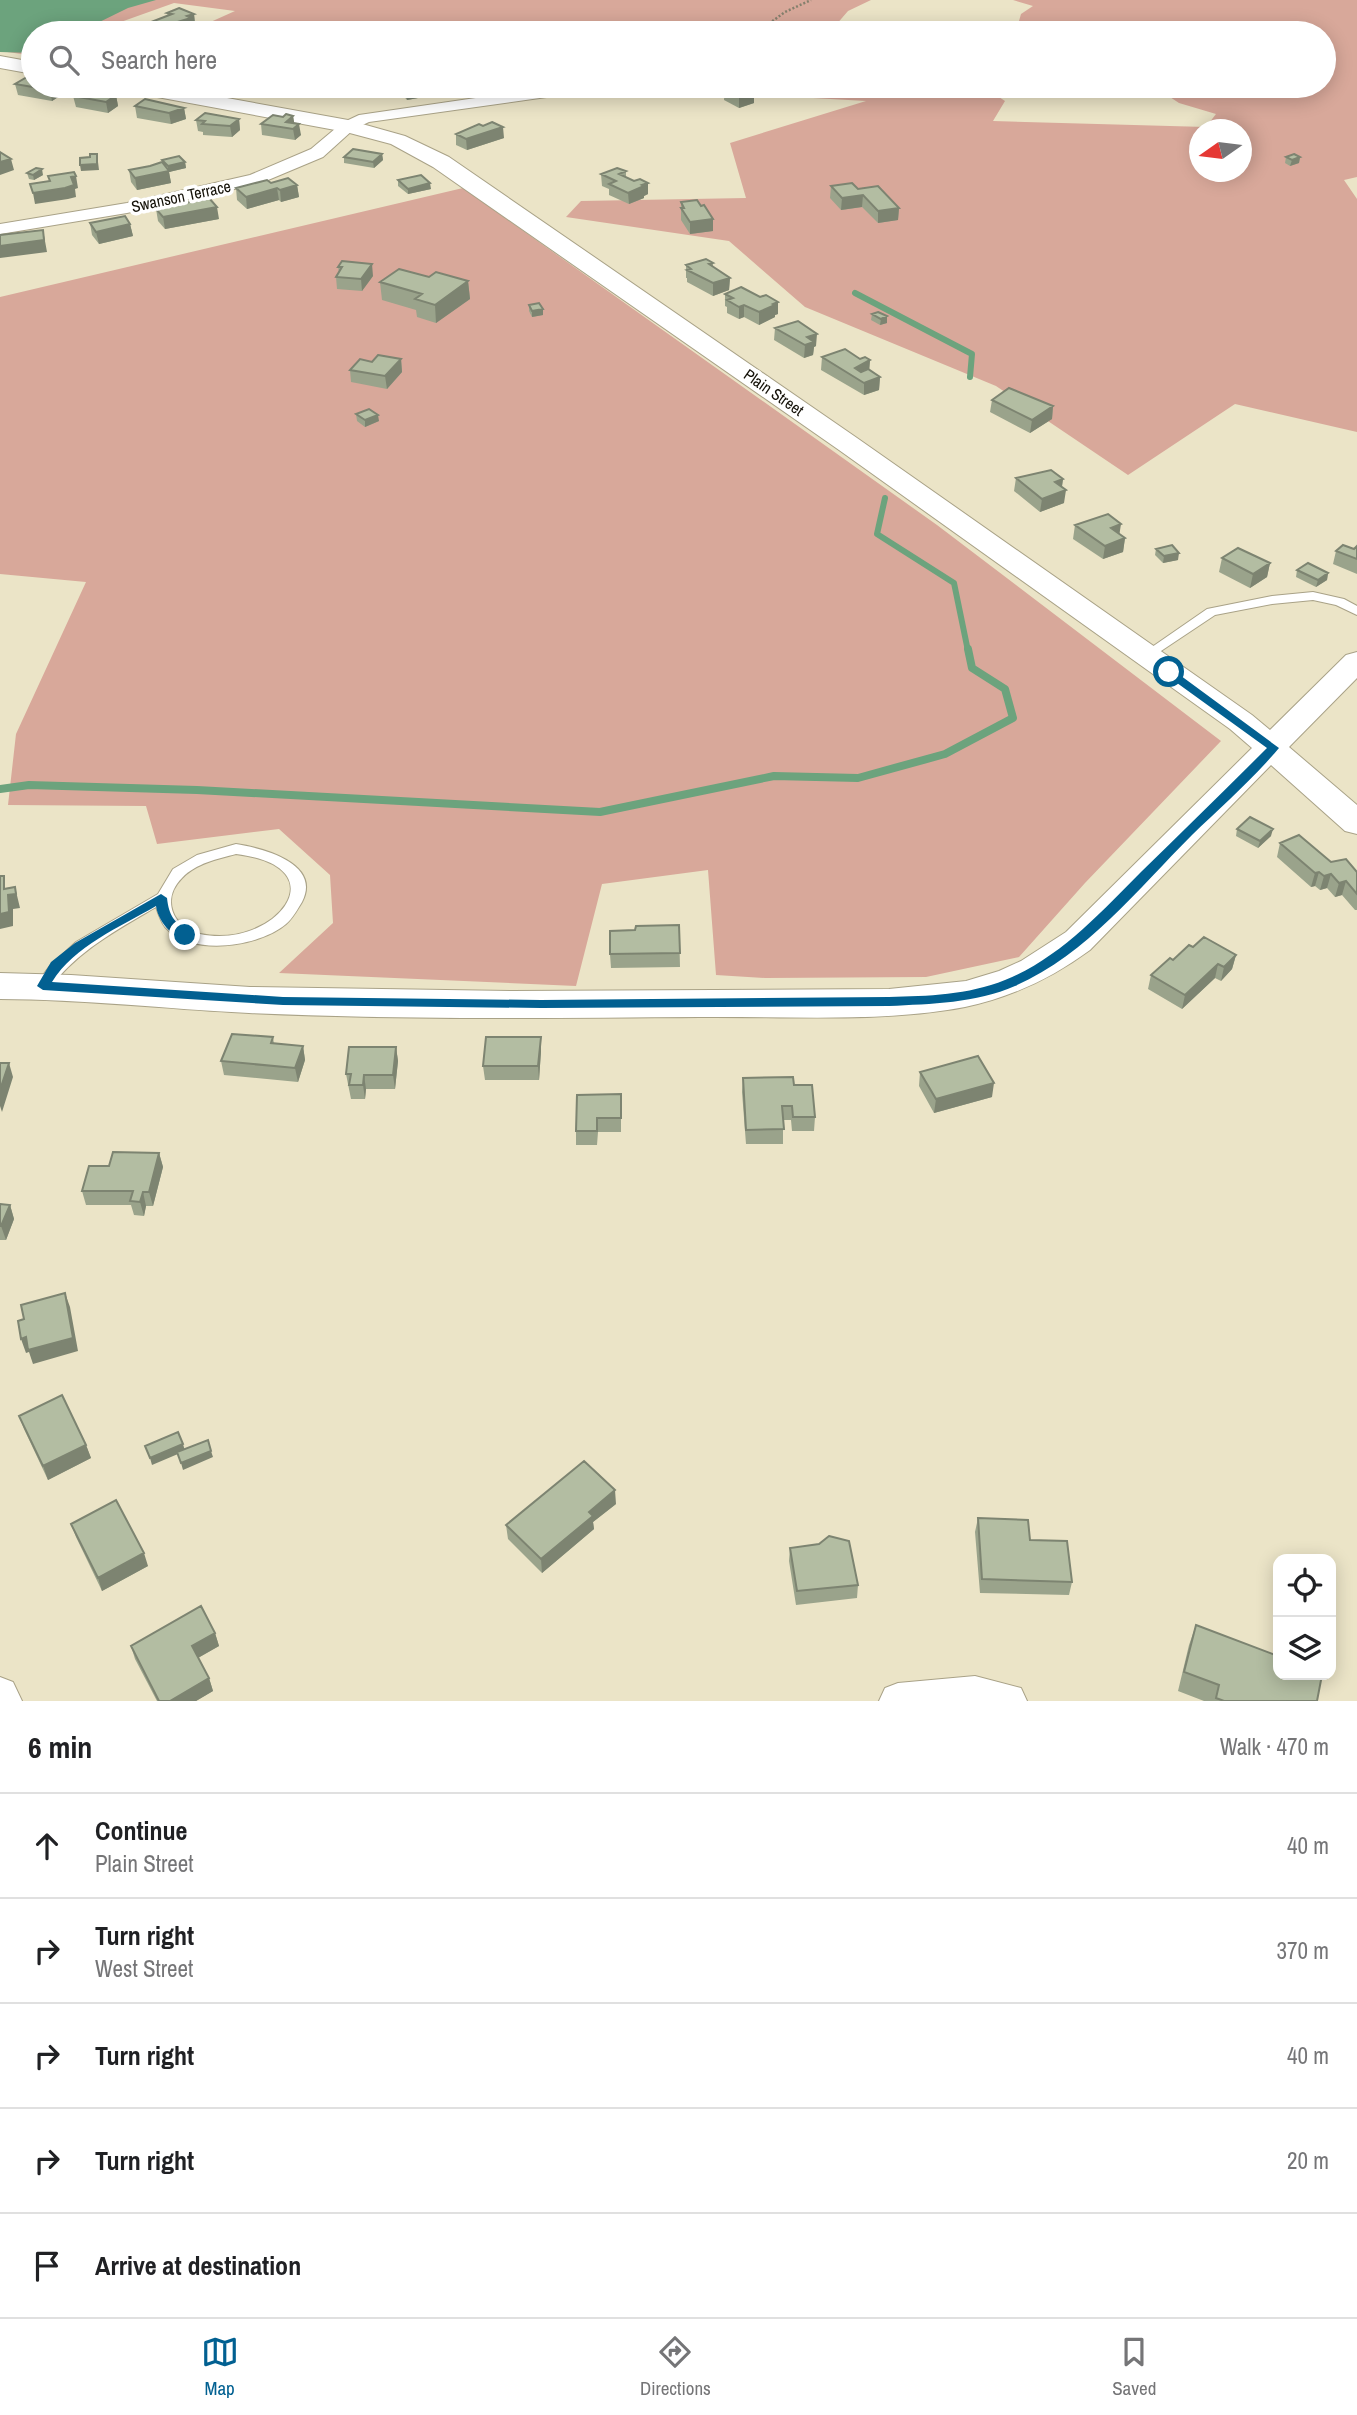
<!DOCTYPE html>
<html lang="en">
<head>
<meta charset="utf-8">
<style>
	body { margin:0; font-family:"Archivo Narrow",sans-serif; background:#f6f6f6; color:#202124 }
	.controls { position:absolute; right:21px; bottom:21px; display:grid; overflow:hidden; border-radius:14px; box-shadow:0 4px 18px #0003 }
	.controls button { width:63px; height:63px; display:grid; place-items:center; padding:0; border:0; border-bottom:2px solid #e0e0e0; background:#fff; color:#202124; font:35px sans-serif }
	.compass { position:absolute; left:1189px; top:119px; width:63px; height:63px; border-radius:50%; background:#fff; box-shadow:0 4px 18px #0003; rotate:256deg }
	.stop { position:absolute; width:21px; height:21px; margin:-16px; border:5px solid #026091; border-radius:50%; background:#fff }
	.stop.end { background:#026091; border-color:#fff; box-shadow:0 2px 7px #0008 }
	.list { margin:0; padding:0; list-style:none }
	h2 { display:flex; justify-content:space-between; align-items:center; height:91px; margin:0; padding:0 28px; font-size:30px }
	h2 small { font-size:23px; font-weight:400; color:#757577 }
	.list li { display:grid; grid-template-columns:46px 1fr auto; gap:21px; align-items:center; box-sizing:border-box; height:105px; padding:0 28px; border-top:2px solid #e0e0e0 }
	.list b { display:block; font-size:26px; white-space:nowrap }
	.list p { margin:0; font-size:23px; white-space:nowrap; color:#757577 }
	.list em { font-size:23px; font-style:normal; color:#757577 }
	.icon { flex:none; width:38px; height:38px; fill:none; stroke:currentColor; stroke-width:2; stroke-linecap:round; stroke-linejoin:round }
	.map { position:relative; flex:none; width:1357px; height:1701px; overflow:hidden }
	.search { position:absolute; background:#fff; box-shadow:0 4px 18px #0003; left:21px; right:21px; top:21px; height:77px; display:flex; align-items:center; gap:18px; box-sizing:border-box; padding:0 24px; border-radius:38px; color:#757577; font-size:26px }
	.sheet { height:616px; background:#fff }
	nav { display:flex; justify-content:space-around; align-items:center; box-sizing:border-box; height:98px; border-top:2px solid #e0e0e0; background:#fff; font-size:19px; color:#757577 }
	nav a { display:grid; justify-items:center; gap:4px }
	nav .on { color:#026091 }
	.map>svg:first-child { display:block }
	.green { fill:#d8a89a; fill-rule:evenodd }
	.water { fill:#6ca37d }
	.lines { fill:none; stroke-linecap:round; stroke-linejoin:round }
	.stream-far1 { stroke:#6ca37d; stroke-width:6 }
	.stream { stroke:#6ca37d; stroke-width:8 }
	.service-casing { stroke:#a9a287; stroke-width:2 }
	.minor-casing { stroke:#a9a287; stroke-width:2 }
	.tertiary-casing { stroke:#a9a287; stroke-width:2 }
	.path { stroke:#85806d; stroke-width:2.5; stroke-dasharray:2 2; stroke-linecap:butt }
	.service { fill:#fff; fill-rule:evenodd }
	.minor { fill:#fff; fill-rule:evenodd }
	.tertiary { fill:#fff; fill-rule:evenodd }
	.wall { fill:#9aa38b }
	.shaded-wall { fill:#7d8471 }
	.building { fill:#b3bda2; stroke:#7d8471; stroke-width:2 }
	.route { fill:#026091 }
	.labels { text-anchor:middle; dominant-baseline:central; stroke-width:7; stroke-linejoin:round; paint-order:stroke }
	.far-street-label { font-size:16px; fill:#131007; stroke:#fff }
</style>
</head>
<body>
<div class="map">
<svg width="1357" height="1701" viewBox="0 0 1357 1701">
	<rect width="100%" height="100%" fill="#ebe4c7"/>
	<path class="green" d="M0,0h871l-23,11 -19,22h-643l49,-22 -61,-8 -84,30h-57v21l-4,1 -29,-4z
		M1013,0h344v177l-13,3 13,19v233l-122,-28 -107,71 -132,-89 -191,-79 -76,-66 -163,-24 15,-16 165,-3 -16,-55 136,-42 -53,-3 -25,-12h183l19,5 15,10 -12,20 213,6 10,-13 -37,-11 -15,-10 3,-7h157v-53h-319l12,-5 4,-14 12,-8zM1200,130h42v42h-42z
		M468,86h90l-4,5 -81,7z
		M463,188l474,337 284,216 -136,142 -66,74 -93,20 -161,1 -49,-3 -8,-105 -106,14 -26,102 -297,-13 54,-50 -3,-48 -51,-46 -122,15 -11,-38 -138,-1 8,-71 70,-152 -86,-8v-277z"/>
	<path class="water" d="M0,0h156l-28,8 -51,25h-44v20l-33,-1z"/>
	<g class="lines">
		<path class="stream-far1" d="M855,293l117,61 -2,23
			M885,498l-8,36 77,49 14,68"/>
		<path class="stream" d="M0,789l29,-4 168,5 403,22 174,-36 84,2 87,-24 68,-36 -8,-29 -33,-21 -4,-19"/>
		<g class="service-casing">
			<path id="service" d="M1313,592l31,7 13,7v9l-21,-10 -23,-5 -41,4 -57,11 -66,44h-8l-2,-3 68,-47 65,-13z
				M236,844c26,4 86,19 66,58 -5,8 -9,16 -16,22 -27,23 -95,33 -121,3 -4,-5 -7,-14 -9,-20 -41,24 -79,44 -108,83h-10l-2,-4 2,-4 11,-15 27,-25 82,-48 15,-25 24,-14zM236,854c106,13 38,96 -36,80 -28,-7 -39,-35 -18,-56 14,-15 36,-19 54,-24z"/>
		</g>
		<g class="minor-casing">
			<path id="minor" d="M558,86h39l-8,5 -220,31 -15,7 -31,28 -62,26 -134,30 -127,21v-10l127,-21 123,-28 61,-26 31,-26 17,-8z
				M975,1676l46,12 6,13h-148l6,-13 13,-5z
				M0,1677l13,5 9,19h-22z"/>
		</g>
		<g class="tertiary-casing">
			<path id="tertiary" d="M0,56l33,6v12l-33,-6z
				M120,86h41l187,34 57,16 44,21 408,281 395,277 18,15 76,-75 11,-3v26l-68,69 68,58v29l-12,-3 -74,-66 -181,185c-38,28 -78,47 -125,57 -83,16 -181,9 -266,10 -149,1 -300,3 -450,-4 -83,-4 -166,-14 -249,-14v-26l71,2 179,12 262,4 377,-2 77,-8 33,-10 22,-10 45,-29 186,-184 -22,-19 -391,-279 -406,-283 -42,-23 -45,-12 -216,-40 -7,-2z"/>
		</g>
		<path class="path" d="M756,33l29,-21 26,-12"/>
		<use href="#service" class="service"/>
		<use href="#minor" class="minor"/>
		<use href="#tertiary" class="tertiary"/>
	</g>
	<path class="wall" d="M167,13l27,1 1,10 -3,2v3l-15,4h-30l-1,-9 22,-8z
		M15,84l18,2h32l1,6 -14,9 -34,-6z
		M287,86h41l-4,2 -4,-2 -11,6z
		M398,86h48v10l-15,2 -2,-2 -22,4 -8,-9z
		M725,86h45l-17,5 1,12 -15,5 -15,-8z
		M116,95l2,11 -10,7 -32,-6 -3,-11z
		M135,106l49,2 2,11 -15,5 -34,-6z
		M293,116l1,7 7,12 -6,5 -33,-5 -1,-11 22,-7z
		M239,119l1,11 -8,7 -29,-2v-3l-5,-1 -2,-11z
		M483,126l21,12 -37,12 -11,-5v-11z
		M382,154l1,6 -9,8 -30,-5v-6z
		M1286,157h14l-1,6 -9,3 -5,-3z
		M162,160l23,2 1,6 -17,4 2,11 -34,7 -6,-8 -2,-12 33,-7z
		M626,171v6l22,17 -4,2v2l-15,6 -20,-9v-6l-7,-3 -1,-12z
		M27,173l16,2 -9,5 -5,-1z
		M398,180l33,9 -23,5 -10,-8z
		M271,183l26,2 2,12 -18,5 -2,-2 -32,9 -10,-9 -1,-12z
		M831,186l27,3 41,19 -1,12 -20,3 -16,-16 -21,3 -11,-12z
		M681,202l20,4 12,13v12l-23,3 -9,-14z
		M156,209l63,10 -54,10 -7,-8z
		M90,223l40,1 3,12 -34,8 -7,-9z
		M342,261l31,15 -11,15 -25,-2 -1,-12 3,-4 -1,-6z
		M713,263v4l17,11 -1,12 -16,6 -26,-14v-4h-1v-13z
		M468,281l2,18 -34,24 -19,-6 -1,-7 -34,-10 -2,-18z
		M725,294l35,3 18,5v12l-3,1v2l-16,8 -15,-8 -5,2 -12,-6v-6l-2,-1z
		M529,305l14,10 -11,2 -3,-6z
		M872,314l15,2v7l-7,2 -9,-5z
		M775,328l41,18 -2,1 -1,8 -9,3 -30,-18z
		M822,357l48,3 -1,10 11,7 -1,13 -15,5 -43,-25z
		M401,359l1,13 -15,17 -36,-7 -1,-12 22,-8z
		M992,400l61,6 -1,13 -22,14 -40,-21z
		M356,414l23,7 -14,6 -8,-6z
		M1016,478l47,1 -1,8 2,16 -24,9 -26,-21z
		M1075,525l44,9 6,4 -2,14 -20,7 -30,-20z
		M1357,546v28l-24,-10 3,-13 18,-2z
		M1156,549l22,11 -15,3 -8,-8z
		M1222,558l48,5 -3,14 -17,11 -31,-16z
		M1297,570l31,3 -1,7 -11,7 -20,-10z
		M1237,829l34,7 -13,12 -22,-12z
		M1280,843l77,29v38h-2l-13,-15 -7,2 -8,-9 -7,2 -5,-4 -4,1 -34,-30z
		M679,925l1,42 -69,1 -1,-14 25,-24z
		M1193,947l43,8 -4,14 -11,12 -6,-3 -33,31 -34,-20 3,-14z
		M273,1037l1,7 29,2 2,14 -7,22 -74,-7 -3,-14z
		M541,1037v14l-2,29h-54l-2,-14z
		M396,1047l2,14 -3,28h-29l-1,10h-14l-5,-25z
		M920,1072l72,25 -58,16 -15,-27z
		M743,1078l51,7 21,32 -1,14h-22l-1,-11h-8v24h-37l-4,-52z
		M621,1094v38h-23l-1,13h-21v-14z
		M159,1153l4,14 -10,39h-7l-2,10 -10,-1 -3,-10h-45l-4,-14 27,-25z
		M0,1204l10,1 4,14 -8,21h-6z
		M19,1416l67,29 5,13 -43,22 -24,-51z
		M616,1504l-23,18 1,7 -52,44 -34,-34 -2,-14z
		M978,1518l52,22 42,42 -3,13 -89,-2 -5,-61z
		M71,1524l77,42 -46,25 -26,-54z
		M790,1548l68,37 -1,13 -61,7 -7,-44z
		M1196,1625l121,76h-113l-26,-10 11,-46z
		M215,1633l4,13 -21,12 11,20 4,13 -17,10h-39l-22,-42 -4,-13z"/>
	<path class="shaded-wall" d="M194,14l1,10 -3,2v3l-15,4h-19l-1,-5z
		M57,86h8l1,6 -14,9 -2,-11z
		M308,86h12l-11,6z
		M424,86h4l1,10 -22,4 -1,-11z
		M438,86h8v10l-15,2 -1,-11z
		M469,86h10v4l-25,4v-6z
		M739,86h31l-31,10z
		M754,92v11l-15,5v-11z
		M116,95l2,11 -10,7 -2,-11z
		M184,108l2,11 -15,5 -2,-11z
		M293,116l2,11 -9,-5z
		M239,119l1,11 -8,7 -2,-11z
		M299,124l2,11 -6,5 -2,-11z
		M503,127l1,11 -37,12 -1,-11z
		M97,154l2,16 -18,1 -1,-6z
		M382,154l1,6 -9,8 -1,-6z
		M1300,157l-1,6 -9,3 2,-6z
		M11,159l3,11 -14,5v-13z
		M185,162l1,6 -17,4 2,11 -34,7 -2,-12 33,-7v-5z
		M42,169l1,6 -9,5 -1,-5z
		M76,176l2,12 -3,1 1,8 -8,2 -33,5 -2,-11 38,-16z
		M430,183l1,6 -23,5v-5z
		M648,183v11l-4,2v2l-15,6 -1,-11z
		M297,185l2,12 -18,5 -1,-12z
		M277,188l2,12 -32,9 -1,-12z
		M863,195l-1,12 -21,3 1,-12z
		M217,207l2,12 -54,10 -2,-12z
		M899,208l-1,12 -20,3v-12z
		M713,219v12l-23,3v-12z
		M130,224l3,12 -34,8 -3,-12z
		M43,230l4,22 -47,6v-12z
		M372,264l1,12 -11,15 -1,-12z
		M730,278l-1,12 -16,6v-13z
		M468,281l2,18 -34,24 -1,-18z
		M778,302v12l-3,1v2l-16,8v-13z
		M744,305v12l-5,2v-12z
		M543,309v6l-11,2v-6z
		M887,316v7l-7,2 1,-6z
		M817,334l-1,12 -2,1 -1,8 -9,3 1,-13 2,-8z
		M401,359l1,13 -15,17 -2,-13z
		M870,360l-1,13 -15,4 1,-9z
		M880,377l-1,13 -15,5v-12z
		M1053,406l-1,13 -22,14 2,-13z
		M378,415l1,6 -14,6v-7z
		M1063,479l-2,13 5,-2 -2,13 -24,9 2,-13 13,-17z
		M1121,524l-2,13 -8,-9z
		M1125,538l-2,14 -20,7 2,-13z
		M1179,553l-1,7 -15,3 1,-7z
		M1270,563l-3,14 -17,11 3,-14z
		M1328,573l-1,7 -11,7 2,-7z
		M1273,829l-2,7 -13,12 2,-7z
		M1319,872l-4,14 -4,1 4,-14z
		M1331,874l-4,14 -7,2 4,-14z
		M1346,881l-4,14 -7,2 4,-14z
		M15,887l5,21 -7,1v17l-13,3v-15l8,-19z
		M1236,955l-4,14 -11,12 3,-14z
		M1218,964l-3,14 -33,31 3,-14z
		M541,1037v14l-2,29 -1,-14z
		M303,1046l2,14 -7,22 -3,-14z
		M396,1047l2,14 -3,28 -2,-14z
		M9,1063l4,14 -11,35 -2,-6v-16z
		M364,1075l2,14 -1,10 -2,-14z
		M994,1083l-2,14 -58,16 2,-14z
		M159,1153l4,14 -10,39 -4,-14z
		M143,1192l3,14 -2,10 -4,-14z
		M10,1205l4,14 -8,21 -5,-14z
		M65,1293l5,14 8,44 -45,13 -4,-12 -3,1 -5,-14z
		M183,1444l2,7 -33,14 -2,-7z
		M86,1445l5,13 -43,22 -5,-14z
		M211,1451l2,6 -30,13 -2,-7z
		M615,1490l1,14 -23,18 1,7 -52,44 -1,-14 48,-47z
		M144,1553l4,13 -46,25 -4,-13z
		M215,1633l4,13 -23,13 -4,-13z
		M209,1678l4,13 -17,10h-26z"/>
	<path class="building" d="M179,8l15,6 -7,2 4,2 -34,10 -11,-4 26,-10 -5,-1z
		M676,28l10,5h-30z
		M27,77l6,1v8h24l-7,4 -35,-6z
		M403,86h21l-18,3z
		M453,86h16l-15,2z
		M735,86h7l12,6 -15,5 -15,-8z
		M84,89l32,6 -10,7 -33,-6z
		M145,99l39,9 -15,5 -34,-7z
		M205,113l34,6 -9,7 -28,-2 3,-3 -9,-1z
		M286,114l7,2 -7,6 13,2 -6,5 -32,-5 12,-9 10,2z
		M492,122l11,5 -37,12 -10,-5 23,-10 4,2z
		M353,149l29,5 -9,8 -29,-5z
		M0,152l11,7 -11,3z
		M90,154h7v10l-17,1v-7l10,-1z
		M1294,154l6,3 -8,3 -6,-3z
		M179,156l6,6 -17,4 -6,-6z
		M162,162l7,9 -34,7 -6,-8 21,-4z
		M36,168l6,1 -9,6 -6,-2z
		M617,168l9,3 -7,3 15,7 6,-2 8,4 -6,2 2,1 -16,7 -19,-9 7,-3 -15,-7z
		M74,172l2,4 -5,1 3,8 -9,3 -32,5 -3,-9 20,-3 -2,-5z
		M421,175l9,8 -22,6 -10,-9z
		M288,178l9,7 -17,5 -3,-2 -31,9 -10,-9 31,-8 4,3z
		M852,183l6,6 20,-3 21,22 -21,3 -15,-16 -21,3 -11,-12z
		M209,198l8,9 -54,10 -7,-8z
		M697,200l4,6 3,-1 9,14 -23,3 -9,-14h3l-3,-6z
		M125,216l5,8 -34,8 -6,-9z
		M43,230l1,10 -44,6v-11z
		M706,259l7,4 -4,1 21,14 -17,5 -26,-13 4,-1 -5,-4z
		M342,261l30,3 -11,15 -25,-2 6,-10h-4z
		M399,269l30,8 7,-5 32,9 -33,24 -20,-6 7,-5 -42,-12z
		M741,287l19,10 6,-2 12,7 -5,2 2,1 -16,7 -15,-7 -5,2 -12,-7 6,-2 -8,-4z
		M539,303l4,6 -11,2 -3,-6z
		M878,312l9,4 -6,3 -9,-5z
		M798,321l19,13 -10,3 7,5 -9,3 -30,-17z
		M845,349l15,10 5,-2 5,3 -15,8 6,4 7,-3 12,8 -16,6 -42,-26z
		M378,355l23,4 -16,17 -35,-6 10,-11 12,3z
		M1009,388l44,18 -21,14 -40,-20z
		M369,409l9,6 -13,5 -9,-6z
		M1051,470l12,9 -8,3 11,8 -24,9 -26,-21z
		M1108,514l13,10 -10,4 14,10 -20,8 -30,-21z
		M1172,545l7,8 -15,3 -8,-7z
		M1343,545l11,4 3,-3v13l-21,-8z
		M1238,548l32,15 -17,11 -31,-16z
		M1308,563l20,10 -10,7 -21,-10z
		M1250,817l23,12 -13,12 -23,-12z
		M1299,835l32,27 15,-3 11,13v22l-11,-13 -7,2 -8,-9 -7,2 -5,-4 -4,1 -35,-30z
		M0,876h4v13l11,-2 1,7 -8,1 1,17 -9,2z
		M679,925l1,28 -70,1v-23l25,-1 1,-4z
		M1204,937l32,18 -12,12 -6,-3 -33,31 -34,-20 19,-17 3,2 16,-15 4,2z
		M232,1034l41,3 -2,6 32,3 -8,22 -74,-7z
		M486,1037h55l-3,29h-55z
		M349,1047h47l-3,28h-29l-1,10h-14l2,-11h-5z
		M978,1056l16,27 -58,16 -16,-27z
		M0,1063h9l-9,27z
		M793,1077l1,8h18l3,32h-22l-1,-11h-10l2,23 -38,1 -3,-52z
		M621,1094v24h-24v13h-21l1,-36z
		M113,1152l46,1 -10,39h-6l-3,10 -10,-1 3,-10h-51l7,-25h20z
		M0,1204l10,1 -9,21h-1z
		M65,1293l8,45 -45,12 -2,-13 -5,2 -3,-18 6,-2 -3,-14z
		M62,1395l24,50 -43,21 -24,-50z
		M178,1432l5,12 -33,14 -5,-12z
		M208,1440l3,11 -30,12 -4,-11z
		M584,1461l31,29 -26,22 4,4 -52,43 -35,-34z
		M116,1500l28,53 -46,25 -27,-54z
		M978,1518l50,2 2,20 37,1 5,41 -90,-3z
		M829,1536l20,5 9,44 -61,6 -7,-43 29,-4z
		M201,1606l14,27 -23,13 17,32 -39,23h-11l-28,-55z
		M1196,1625l82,31v19h44l-5,26h-93l-8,-3 3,-13 -35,-13z"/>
	<path class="route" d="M1166,670h7l106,78c-26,31 -58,59 -87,87 -54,54 -106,120 -177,151 -39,17 -84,18 -126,20l-348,2 -258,-3 -240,-15 -6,-4 14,-24 24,-19 86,-49 6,4c2,18 7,24 22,34v6c-16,2 -31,-17 -33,-32 -36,21 -82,40 -104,76l231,15 258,3 348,-3c39,-1 79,-2 116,-17 55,-22 95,-67 136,-108 42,-41 84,-82 126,-124l-101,-73z"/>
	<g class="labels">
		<g class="far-street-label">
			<text transform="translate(181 196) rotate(-12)">Swanson Terrace</text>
			<text transform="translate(774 392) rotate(35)">Plain Street</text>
		</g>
	</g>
</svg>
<div class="controls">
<button><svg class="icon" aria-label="locate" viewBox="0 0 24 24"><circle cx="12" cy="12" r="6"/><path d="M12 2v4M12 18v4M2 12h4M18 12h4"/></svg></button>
<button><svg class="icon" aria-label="layers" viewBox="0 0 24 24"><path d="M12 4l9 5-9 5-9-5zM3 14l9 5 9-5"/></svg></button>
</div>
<svg class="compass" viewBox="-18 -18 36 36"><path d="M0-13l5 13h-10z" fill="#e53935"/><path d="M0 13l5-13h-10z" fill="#757577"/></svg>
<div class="stop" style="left:1169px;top:672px"></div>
<div class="stop end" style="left:185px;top:935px"></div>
<div class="search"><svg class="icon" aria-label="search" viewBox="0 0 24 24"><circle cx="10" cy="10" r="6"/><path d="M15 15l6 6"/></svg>Search here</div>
</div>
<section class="sheet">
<h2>6 min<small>Walk · 470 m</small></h2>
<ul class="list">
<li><svg class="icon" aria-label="ahead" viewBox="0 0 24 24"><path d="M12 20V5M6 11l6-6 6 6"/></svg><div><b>Continue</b><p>Plain Street</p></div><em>40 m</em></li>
<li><svg class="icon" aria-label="right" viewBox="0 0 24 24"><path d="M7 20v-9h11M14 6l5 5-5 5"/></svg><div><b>Turn right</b><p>West Street</p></div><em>370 m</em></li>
<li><svg class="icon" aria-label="right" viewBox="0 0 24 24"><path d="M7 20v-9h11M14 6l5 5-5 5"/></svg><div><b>Turn right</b></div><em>40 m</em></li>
<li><svg class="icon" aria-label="right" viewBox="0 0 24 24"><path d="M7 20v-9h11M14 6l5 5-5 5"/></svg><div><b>Turn right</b></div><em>20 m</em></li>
<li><svg class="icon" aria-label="arrive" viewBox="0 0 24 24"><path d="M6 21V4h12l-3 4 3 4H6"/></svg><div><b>Arrive at destination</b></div></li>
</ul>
</section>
<nav>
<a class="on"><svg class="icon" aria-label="map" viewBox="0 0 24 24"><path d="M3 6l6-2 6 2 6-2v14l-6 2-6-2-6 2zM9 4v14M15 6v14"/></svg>Map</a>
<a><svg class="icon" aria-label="directions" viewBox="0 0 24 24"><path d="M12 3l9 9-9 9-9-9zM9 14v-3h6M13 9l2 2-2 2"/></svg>Directions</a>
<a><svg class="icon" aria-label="saved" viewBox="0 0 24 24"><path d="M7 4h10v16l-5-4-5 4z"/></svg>Saved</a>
</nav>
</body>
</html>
